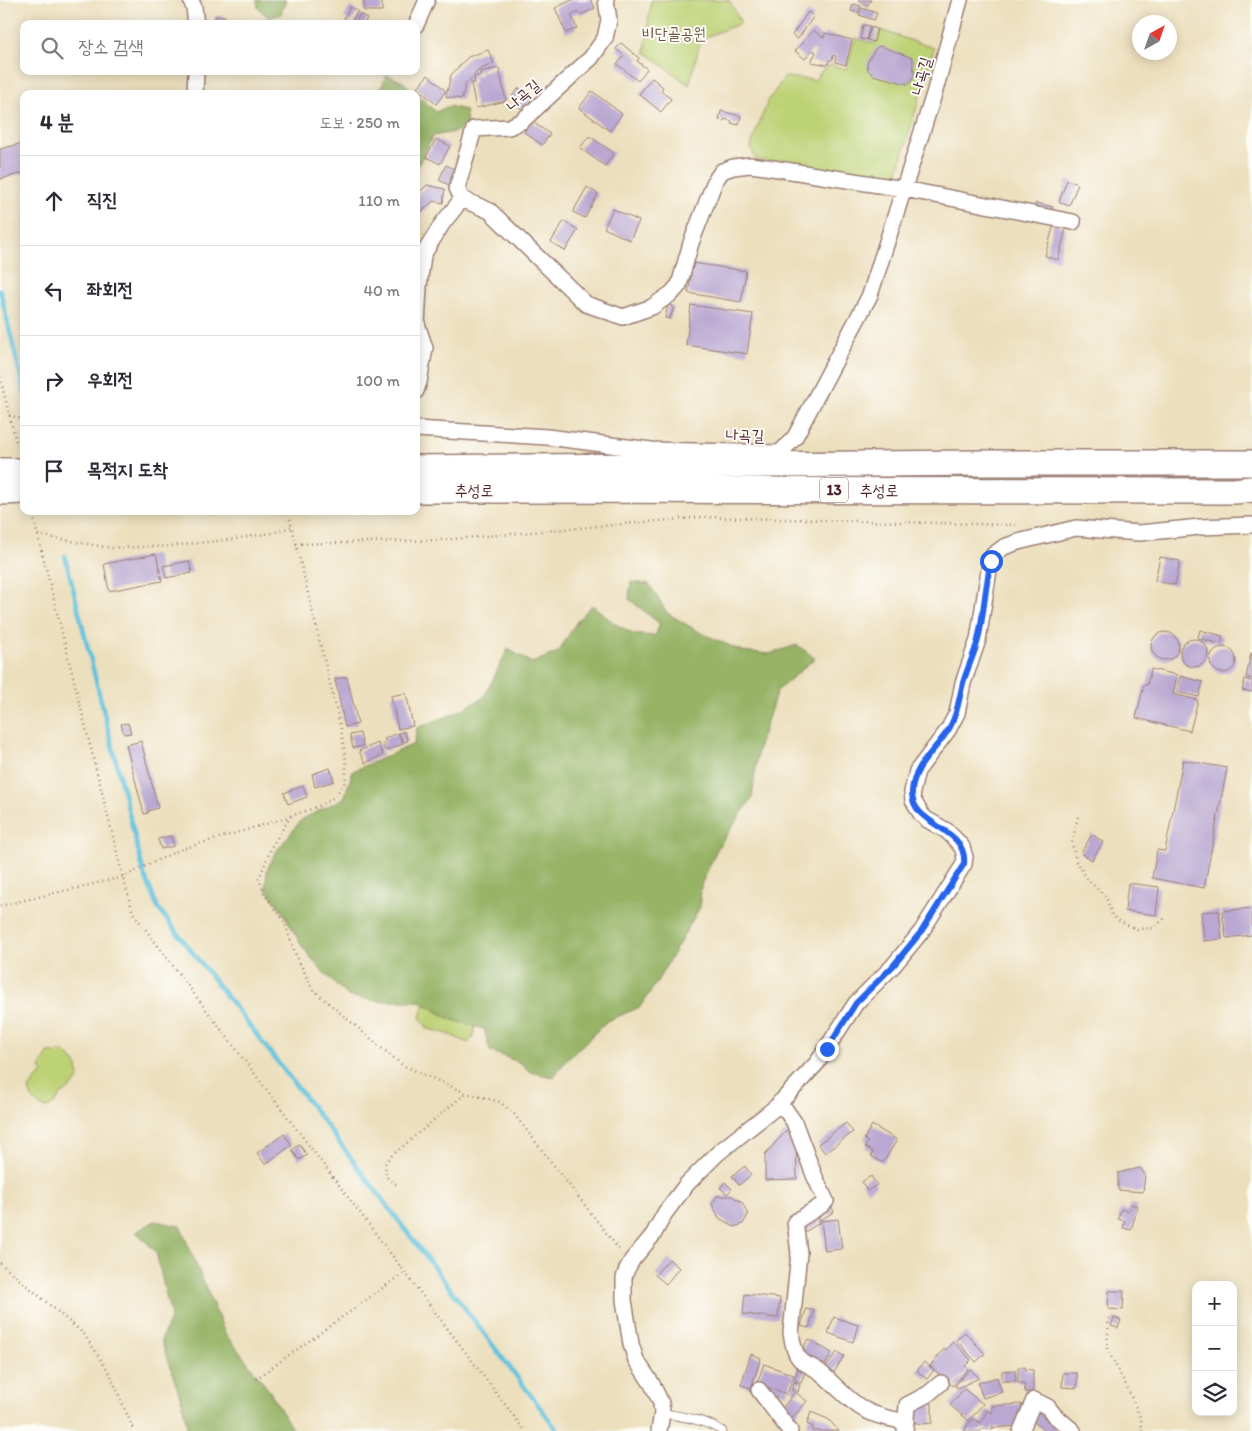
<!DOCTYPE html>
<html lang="ko">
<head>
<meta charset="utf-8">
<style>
	body { margin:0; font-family:Itim,"Poor Story",sans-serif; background:#f2f2f3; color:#2b2b33 }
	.controls { position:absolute; right:15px; bottom:15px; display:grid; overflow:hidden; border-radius:10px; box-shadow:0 2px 12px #0003 }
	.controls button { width:45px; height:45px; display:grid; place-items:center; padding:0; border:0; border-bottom:1px solid #e1e1e2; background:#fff; color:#2b2b33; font:25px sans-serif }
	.compass { position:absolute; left:1132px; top:15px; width:45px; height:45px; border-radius:50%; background:#fff; box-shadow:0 2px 12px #0003; rotate:40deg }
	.stop { position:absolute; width:15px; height:15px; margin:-11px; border:4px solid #2563eb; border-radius:50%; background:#fff }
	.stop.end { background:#2563eb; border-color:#fff; box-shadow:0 1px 5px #0008 }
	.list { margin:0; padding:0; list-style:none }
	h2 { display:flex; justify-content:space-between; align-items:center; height:65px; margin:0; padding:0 20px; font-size:21px }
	h2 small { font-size:16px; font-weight:400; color:#7c7c81 }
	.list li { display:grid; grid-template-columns:32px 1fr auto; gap:15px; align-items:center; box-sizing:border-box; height:90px; padding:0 20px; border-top:1px solid #e1e1e2 }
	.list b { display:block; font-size:19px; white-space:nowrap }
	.list em { font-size:16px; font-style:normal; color:#7c7c81 }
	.icon { flex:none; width:28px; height:28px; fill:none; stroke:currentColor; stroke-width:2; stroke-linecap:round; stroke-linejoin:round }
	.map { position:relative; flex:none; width:1252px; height:1431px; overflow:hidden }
	.search { position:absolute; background:#fff; box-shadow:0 2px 12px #0003; left:20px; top:20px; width:400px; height:55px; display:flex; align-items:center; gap:12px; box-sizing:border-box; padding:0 18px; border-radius:10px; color:#7c7c81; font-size:19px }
	.panel { position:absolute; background:#fff; box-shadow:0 2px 12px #0003; left:20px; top:90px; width:400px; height:425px; border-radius:10px }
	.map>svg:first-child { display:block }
	.green { fill:#bdd174; stroke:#847850 }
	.forest { fill:#96b366; stroke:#706948 }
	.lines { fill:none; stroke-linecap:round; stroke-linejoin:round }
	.stream { stroke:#5ec1dc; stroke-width:4.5 }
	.building { fill:#baa8d2 }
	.service-casing { stroke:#9b7f74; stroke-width:10 }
	.minor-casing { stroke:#9b7f74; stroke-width:18 }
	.primary-casing { stroke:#9b7f74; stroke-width:28 }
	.path { stroke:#9b7f74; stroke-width:2.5; stroke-dasharray:1 4; stroke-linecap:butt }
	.service { stroke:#fff; stroke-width:8 }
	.minor { stroke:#fff; stroke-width:15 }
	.primary { stroke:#fff; stroke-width:25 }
	.route { stroke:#2563eb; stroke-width:6 }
	.labels { text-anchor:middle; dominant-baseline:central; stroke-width:4; stroke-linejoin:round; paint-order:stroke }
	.shield { fill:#fdfcf7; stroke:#806168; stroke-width:1 }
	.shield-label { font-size:15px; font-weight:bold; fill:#4a1f2b }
	.park-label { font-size:16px; fill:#6c5441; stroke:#fdfcf7 }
	.street-label { font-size:16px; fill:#4a1f2b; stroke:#fdfcf7 }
</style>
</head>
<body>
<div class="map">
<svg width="1252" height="1431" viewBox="0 0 1252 1431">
	<rect width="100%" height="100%" fill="#fdfcf7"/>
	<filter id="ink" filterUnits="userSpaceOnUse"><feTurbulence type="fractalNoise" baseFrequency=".02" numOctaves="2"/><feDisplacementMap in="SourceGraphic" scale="10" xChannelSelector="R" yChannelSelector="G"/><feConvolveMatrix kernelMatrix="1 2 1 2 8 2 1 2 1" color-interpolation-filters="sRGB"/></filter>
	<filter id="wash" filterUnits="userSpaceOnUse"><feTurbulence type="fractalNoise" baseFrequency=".0096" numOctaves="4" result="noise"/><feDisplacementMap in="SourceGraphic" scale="20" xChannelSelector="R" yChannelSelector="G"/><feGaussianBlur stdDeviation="1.12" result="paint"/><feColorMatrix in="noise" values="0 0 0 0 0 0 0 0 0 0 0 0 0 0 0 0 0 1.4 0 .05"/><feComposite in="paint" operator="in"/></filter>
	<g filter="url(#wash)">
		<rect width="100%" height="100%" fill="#ecdfbd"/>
		<path class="green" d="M651,0h78l12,23 -40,16 -12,46 -44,-33z
			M880,30l54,18 -37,127 -5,6 -137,-22 -4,-12 5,-16 12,-30 17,-24 30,3 7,-10 9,-5 15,4 9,-31 20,6z
			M425,1004l25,15 25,7 -2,12 -5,5 -20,-9 -20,-5 -8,-12z
			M64,1052l12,11 3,14 -6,9 -12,9 -6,8 -7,5 -7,-1 -9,-9 -3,-9 5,-8 9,-8 -3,-5 8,-15z"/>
		<path class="forest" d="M257,0h29l-5,14 -12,4 -11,-10z
			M387,75l16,7 13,12h-38z
			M416,94l20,18 13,-6 16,4 2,14 -12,8 -22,4 -17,33z
			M631,582l18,2 18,29 34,20 41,18 27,3 28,-9 18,13 -38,33 -19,58 -6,49 -35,51 -16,36 -1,22 -45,78 -15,22 -33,14 -41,40 -13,16 -23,-5 -9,-9 -31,-12 -6,-22 -34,-10 -30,-18h-42l-30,-5 -27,-26 -19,-24 -19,-34 -17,-23 1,-19 9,-18 25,-32 43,-22 9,-27 61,-27 3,-16 41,-16 26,-15 24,-48 24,14 26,-11 20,-32 14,-15 22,18 19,11 22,2 5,-12 -31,-25z
			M155,1221l25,5 45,107 46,60 22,38h-105l-6,-29 -21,-62 10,-23 -15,-65 -20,-20z"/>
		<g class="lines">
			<path class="stream" d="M0,290l24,101
				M65,556l79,318 14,34 146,188 254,335"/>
		</g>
		<g id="blocks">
			<path class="building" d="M364,0h18v11h-18z
				M572,0h19l4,8 -14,7 -2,-3 -8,3 6,13 -11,5 -11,-25z
				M858,0h13l-4,6z
				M853,4l8,2 -3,7 -7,-2z
				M350,7l8,4 -7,11 -7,-4z
				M862,8l15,5 -3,7 -15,-5z
				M808,12l6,4 -16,23 -6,-4z
				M360,14l7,4 -3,6h-10z
				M215,16h10v8h-10z
				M863,25l7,1 -4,14 -6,-1z
				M871,27l6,2 -3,13 -7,-2z
				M813,30l11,8 1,-5 27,7 -6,25 -11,-3 1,-6 -3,-1 -1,5h-3l-1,5 -17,-3 5,-10 -4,-2 -7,9 -10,-8z
				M621,43l18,15 -2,3 10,8 -9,12 -21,-17 7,-8 -8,-7z
				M880,46l33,12v10l2,5 -3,7 -5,4 -34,-9 -5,-5 -1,-7 8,-14z
				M488,50l6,13 -16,8 -13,14 -3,14 -16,-2 5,-22 17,-18z
				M499,68l7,33 -30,7 -5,-25h4l-1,-6 7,-2 -1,-3z
				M428,75l18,16 -10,13 -19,-16z
				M652,78l11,9 -2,4 10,8 -10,13 -22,-18z
				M519,88l13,11 -9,11 -4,-3 3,-3 -10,-8z
				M592,91l30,23 -12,17 -31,-23z
				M721,111l20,5 -2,9 -8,-2 1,-2 -7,-2 -1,2 -5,-1z
				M531,121l19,13 -8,11 -18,-13z
				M589,136l25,17 -9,13 -25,-18z
				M436,139l14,7 -10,18 -14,-7z
				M24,143v30l-24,6v-30z
				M446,165l10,5 -7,15 -10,-5z
				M1067,180l11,4 -9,22 -10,-4z
				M427,185l18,4 -2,14 -10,-2 -14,14 -3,-3v-16z
				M587,187l11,7 -13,24 -12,-6z
				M1036,203l17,4 -2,8 -17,-5z
				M613,209l26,12 -9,19 -26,-12z
				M564,221l14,9 -13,21 -14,-9z
				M1054,224l12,4 -8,32 -13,-4z
				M693,263l53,8 -5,31 -53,-9z
				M668,305l6,2 -4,12 -5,-1z
				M691,305l62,9 -6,40 -61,-9z
				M156,554l6,27 -53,10 -5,-27z
				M1160,557l20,4 -5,24 -20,-4z
				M189,561l3,12 -26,5 -3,-12z
				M1200,630l23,6 -2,8 -23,-6z
				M1151 646a14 14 0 1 1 28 0a14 14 0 1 1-28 0Z
				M1180 653a14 14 0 1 1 28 0a14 14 0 1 1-28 0Z
				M1210 660a13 13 0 1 1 26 0a13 13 0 1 1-26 0Z
				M1251,653h1v26l-6,-2z
				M1151,669l26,6 -4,19 25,6 -8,31 -54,-13 8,-33h3z
				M1180,676l23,6 -4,15 -23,-5z
				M347,677l11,47 -13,3 -10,-48z
				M1245,679l7,2v11l-10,-2z
				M406,693l7,33 -15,3 -7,-33z
				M128,723l3,10 -7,1 -3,-10z
				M404,731l4,10 -5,1 -4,-9z
				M360,733l3,13 -10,2 -3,-13z
				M398,733l5,11 -18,7 -3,-7 4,-2 -2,-3z
				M141,741l17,67 -10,3v2l-4,1 -18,-69z
				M378,743l5,12 -18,8 -6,-12z
				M1183,760l44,8 -23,120 -52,-10 5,-28 8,1z
				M330,768l4,13 -19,6 -3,-13z
				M303,786l4,11 -19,7 -4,-11z
				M1092,834l11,8 -11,18 -11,-7z
				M171,836l3,10 -13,3 -3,-10z
				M1128,883l31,4 -3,28 -31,-4z
				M1252,908v27l-26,3 -4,-27z
				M1219,911l3,28 -18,2 -3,-29z
				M846,1123l7,9 -28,21 -7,-9z
				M872,1125l25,15 -14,23 -12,-7 2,-4 -8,-5 3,-5 -4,-3z
				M789,1128l7,11 1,40 -32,1v-26z
				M284,1134l8,11 -27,19 -8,-11z
				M299,1144l8,11 -8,5 -7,-10z
				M745,1166l6,9 -12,10 -7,-9z
				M1140,1168l5,7 -2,17 -25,-2v-17z
				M871,1176l6,9 -10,6 -5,-9z
				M725,1182l7,7 -5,5 -7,-6z
				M717,1196h15l10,6 6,13 -5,9 -9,3 -15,-9 -7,-14z
				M830,1204l4,8 -14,8 -4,-9z
				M1130,1204l8,2 -7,24 -8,-2 2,-7 -7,-2 3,-10 7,2z
				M814,1214l5,9 -17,11 -5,-9z
				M838,1219l4,30 -17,2 -4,-30z
				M669,1259l10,9 -13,16 -11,-9z
				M1109,1291h15l-1,19 -15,-1z
				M745,1294l35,4 -2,20 -35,-4z
				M806,1309l8,2 -5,17 -8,-2z
				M834,1317l24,8 -5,17 -25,-9z
				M1114,1318l7,2 -3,8 -7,-2z
				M965,1332l20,22 -9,8 -20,-22z
				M808,1339l24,14 -8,14 -24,-13z
				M953,1341l18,19 -6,6 3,3 -15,17 -23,-20 14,-17 2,1z
				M837,1352l7,4 -11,18 -8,-5z
				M751,1354l10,4 -10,30 -10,-3z
				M924,1362l10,8 -7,9 -10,-8z
				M764,1364l30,11 -7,19 -30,-11z
				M799,1366l7,3 -5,14 -7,-3z
				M1018,1367h7v2l8,1v22h-8l-1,-9h-6z
				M970,1369l9,9 -21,10 -3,-2z
				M1015,1370l1,11h-14v-10z
				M1063,1373h14v15l-15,-1z
				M997,1377l5,15 -19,6 -5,-15z
				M794,1382l6,2 -2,8 -6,-2z
				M964,1389l19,15 -14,17 -19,-16z
				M795,1392l12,9 -16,19 -11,-9z
				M932,1403v20l-10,1 -10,-2 2,-17z
				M1021,1404l1,11 -4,1v10l-25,2v-2l-2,5 -8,-3 -2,3h-17l5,-8 5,-4 7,4 6,-13 5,3v-7z
				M1034,1409l22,18 -3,4h-8l-15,-12z
				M811,1412l17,7 11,12h-27l1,-4 -6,-3z"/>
		</g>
	</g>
	<g filter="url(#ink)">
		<use href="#blocks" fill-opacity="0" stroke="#9b7f74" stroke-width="1"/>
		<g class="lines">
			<g class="service-casing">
				<path id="service" d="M662,1413c21,4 42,6 60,18"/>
			</g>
			<g class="minor-casing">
				<path id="minor" d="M191,0l3,8 2,16
					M416,25l11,-25
					M195,94l1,-23
					M462,199l28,12 96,93 37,13 29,-10 20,-14 7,-8 12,-42 24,-62 7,-10 11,-4 17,-2 16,2 138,22 169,33
					M416,391l3,-9 6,-34 -8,-24 2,-38 4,-31 19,-31 20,-25 -5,-11 17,-59 35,-2 13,-6 69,-63 14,-20 4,-18 -3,-20
					M416,429l131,8 104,13 129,3 15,-16 75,-142 64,-201 26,-94
					M780,1102l14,20 20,53 12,26 -4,4 -27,17 4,31 -8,80c2,8 2,18 8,25 5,7 16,9 22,15 15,12 27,28 44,37 12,7 27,9 41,12
					M759,1390l31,41
					M659,1431l3,-18 -1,-10 -9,-19 -16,-24 -5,-16 -7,-44v-22l3,-9 5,-9 21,-25 12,-22 22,-29 31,-31 58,-46 41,-44 39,-60 37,-37 28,-34 43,-68 1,-7 -3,-10 -7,-8 -8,-8 -21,-12 -5,-5 -8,-14 -1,-8 5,-21 31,-41 9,-17 6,-30 15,-43 11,-70 4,-15 11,-8 14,-5 58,-14 64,5 60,-6 52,-2
					M905,1431l2,-26 21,-11 13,-11
					M1021,1431l13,-31 14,7 6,8 19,16"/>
			</g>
			<g class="primary-casing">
				<path id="primary" d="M416,468l567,-5h269
					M0,471h24
					M416,490l818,1 18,-2
					M0,492l24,-1"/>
			</g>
			<path class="path" d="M0,377l17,69
				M9,415l15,5
				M33,516l90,361 10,36 392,518
				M38,535l72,13 61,-2 64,-7 37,-6 20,-6
				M296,544l146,-4 261,-23 316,8
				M291,816l-19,30 -13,33 5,14 20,28 11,32 18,37 89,75 64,28 34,9 14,12 107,138
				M1078,817l-6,26 4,18 12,19 18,17 6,18 8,7 17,7 17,-1 11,-10
				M0,906l123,-29 56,-27 97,-29 38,-13 15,-7 6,-5 9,-12 2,-7v-16l-5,-32 -51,-210
				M396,1184c-11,-5 -10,-10 -11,-20l4,-6 77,-65
				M0,1263l84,71 26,40 24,57
				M1109,1318l-2,31 20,38 14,32 1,12
				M256,1379l149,-107"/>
			<use href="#service" class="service"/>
			<use href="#minor" class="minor"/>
			<use href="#primary" class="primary"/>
		</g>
	</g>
	<g class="lines" filter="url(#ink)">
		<path class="route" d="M827,1049l29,-46 37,-37 28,-34 43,-68c4,-38 -53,-37 -52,-72 1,-28 26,-43 38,-65 8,-14 9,-29 13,-44 4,-14 11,-28 15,-43 6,-26 7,-53 13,-79"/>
	</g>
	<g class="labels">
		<rect class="shield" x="820" y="477.5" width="28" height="25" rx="4"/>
		<g class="shield-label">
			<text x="834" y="490">13</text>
		</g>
		<g class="park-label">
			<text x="674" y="33">비단골공원</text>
		</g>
		<g class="street-label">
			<text transform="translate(921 76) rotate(-74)">나곡길</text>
			<text transform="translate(523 95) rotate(-40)">나곡길</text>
			<text transform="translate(745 435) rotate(2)">나곡길</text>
			<text x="474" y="490">추성로</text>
			<text x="879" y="490">추성로</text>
		</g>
	</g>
</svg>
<div class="controls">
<button>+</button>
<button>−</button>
<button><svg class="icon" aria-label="layers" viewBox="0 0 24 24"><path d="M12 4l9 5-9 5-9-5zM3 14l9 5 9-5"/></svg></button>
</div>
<svg class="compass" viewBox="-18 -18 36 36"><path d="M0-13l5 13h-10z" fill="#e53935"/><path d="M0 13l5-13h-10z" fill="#7c7c81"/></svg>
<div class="stop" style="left:991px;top:561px"></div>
<div class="stop end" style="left:827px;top:1049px"></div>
<div class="search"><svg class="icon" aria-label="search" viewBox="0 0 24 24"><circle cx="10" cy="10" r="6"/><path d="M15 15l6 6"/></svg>장소 검색</div>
<section class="panel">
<h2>4 분<small>도보 · 250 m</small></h2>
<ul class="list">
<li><svg class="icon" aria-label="ahead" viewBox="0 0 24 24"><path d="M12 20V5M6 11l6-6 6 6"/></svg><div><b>직진</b></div><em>110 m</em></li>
<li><svg class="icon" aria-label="left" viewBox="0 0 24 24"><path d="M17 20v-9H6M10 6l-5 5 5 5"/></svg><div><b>좌회전</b></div><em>40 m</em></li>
<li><svg class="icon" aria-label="right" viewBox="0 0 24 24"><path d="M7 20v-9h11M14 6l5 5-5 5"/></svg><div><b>우회전</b></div><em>100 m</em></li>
<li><svg class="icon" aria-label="arrive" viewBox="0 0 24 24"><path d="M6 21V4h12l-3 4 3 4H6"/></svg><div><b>목적지 도착</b></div></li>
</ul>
</section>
</div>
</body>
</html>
